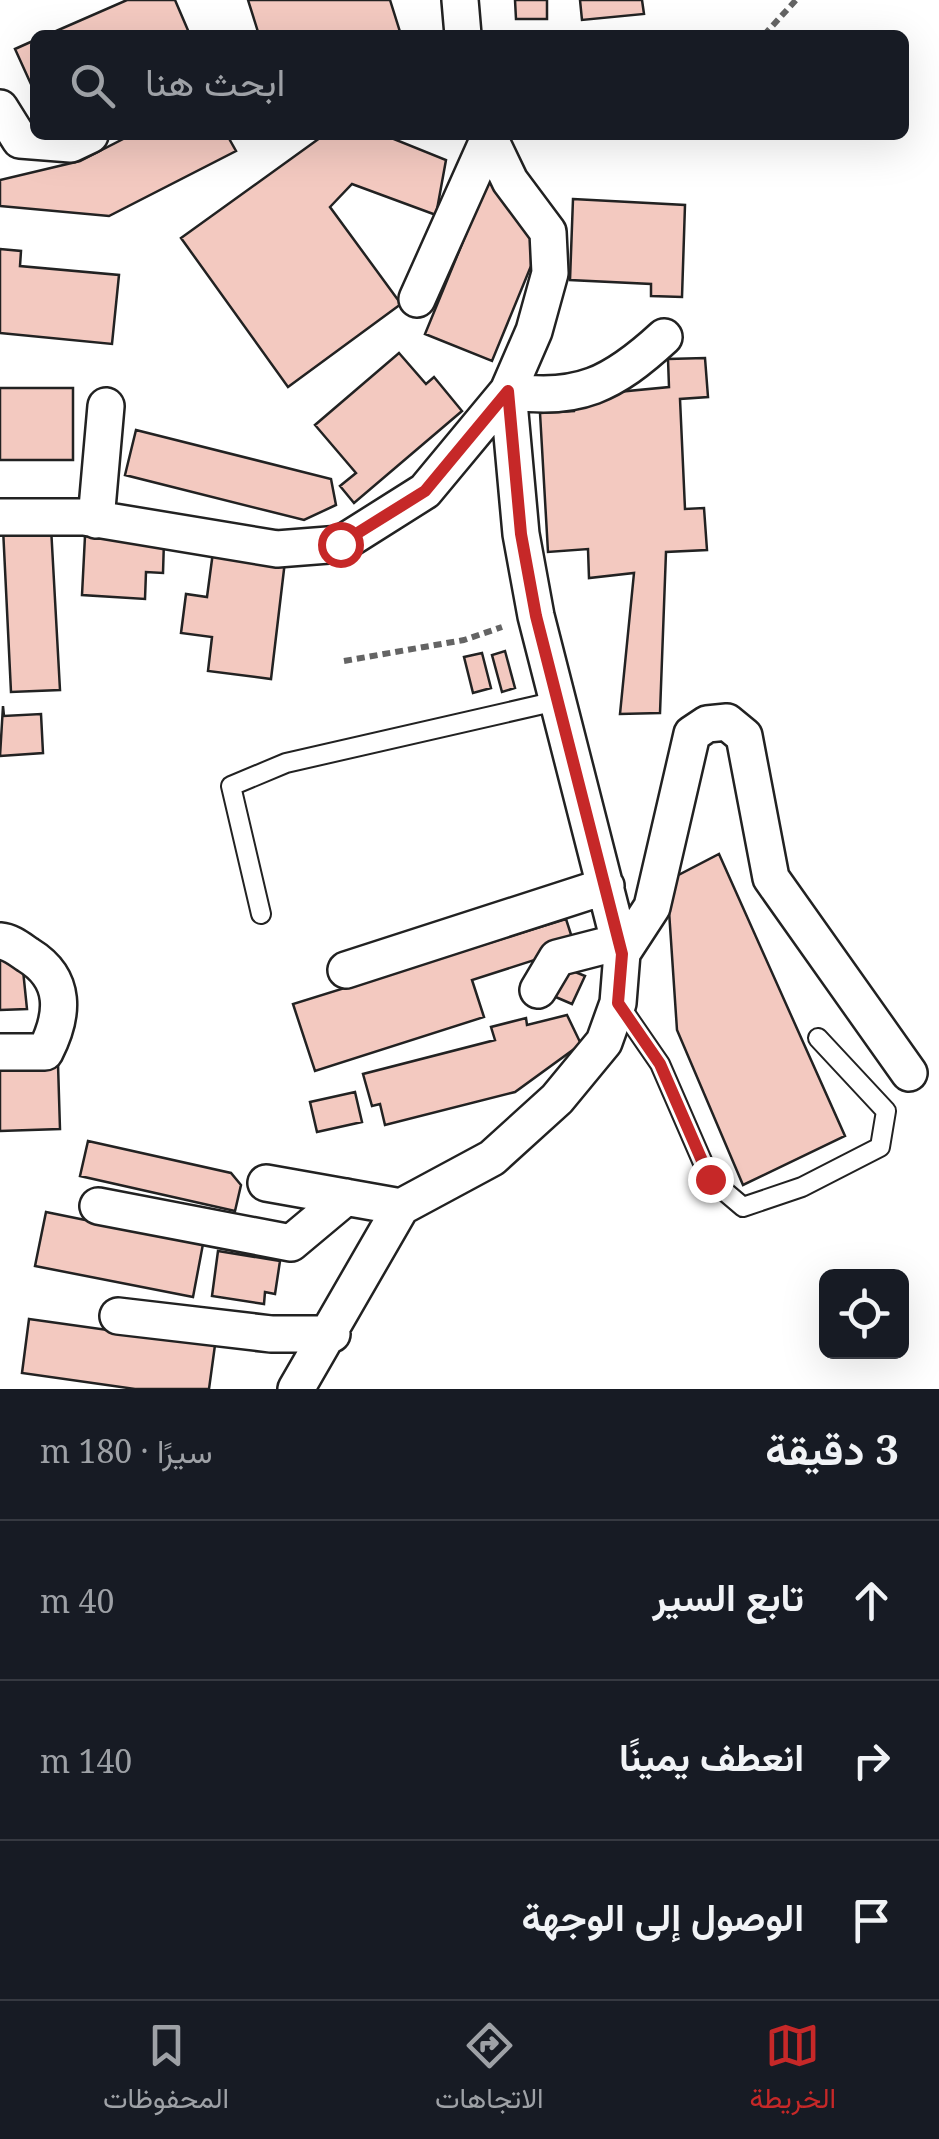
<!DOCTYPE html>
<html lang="ar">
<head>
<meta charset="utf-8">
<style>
	body { margin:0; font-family:"Noto Serif",Vazirmatn,serif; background:#242831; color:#f1f3f6; direction:rtl }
	.controls { position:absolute; right:30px; bottom:30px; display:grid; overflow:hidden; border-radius:15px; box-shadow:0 10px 40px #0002 }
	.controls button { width:90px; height:90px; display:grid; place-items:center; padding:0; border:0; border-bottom:2px solid #363941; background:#171b24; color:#f1f3f6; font:50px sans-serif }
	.stop { position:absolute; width:30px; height:30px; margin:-22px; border:8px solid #c62828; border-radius:50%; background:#fff }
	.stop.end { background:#c62828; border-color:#fff; box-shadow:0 2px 10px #0008 }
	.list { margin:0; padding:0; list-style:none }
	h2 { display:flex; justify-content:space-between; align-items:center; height:130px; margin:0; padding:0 40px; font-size:42px }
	h2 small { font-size:32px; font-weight:400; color:#9ea1a6 }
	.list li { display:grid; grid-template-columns:65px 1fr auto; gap:30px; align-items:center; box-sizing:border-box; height:160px; padding:0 40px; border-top:2px solid #363941 }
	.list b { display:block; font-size:38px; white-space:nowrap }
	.list em { font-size:32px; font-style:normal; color:#9ea1a6 }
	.icon { flex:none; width:55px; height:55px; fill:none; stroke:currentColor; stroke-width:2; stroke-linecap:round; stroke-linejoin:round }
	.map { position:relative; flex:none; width:939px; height:1389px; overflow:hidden; direction:ltr }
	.search { position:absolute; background:#171b24; box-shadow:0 10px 40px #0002; left:30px; right:30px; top:30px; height:110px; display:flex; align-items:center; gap:25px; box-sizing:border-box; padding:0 35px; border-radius:15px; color:#9ea1a6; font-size:38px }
	.sheet { height:610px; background:#171b24 }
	nav { display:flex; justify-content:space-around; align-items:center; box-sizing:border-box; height:140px; border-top:2px solid #363941; background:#171b24; font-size:28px; color:#9ea1a6 }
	nav a { display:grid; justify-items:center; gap:5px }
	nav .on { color:#c62828 }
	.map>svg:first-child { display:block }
	.building { fill:#f3c9c0; stroke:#222; stroke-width:2.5 }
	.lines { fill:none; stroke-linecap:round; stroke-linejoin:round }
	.service-casing { stroke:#222; stroke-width:22 }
	.minor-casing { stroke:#222; stroke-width:40 }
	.path { stroke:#646464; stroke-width:6; stroke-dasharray:8 5; stroke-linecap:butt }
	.service { stroke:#fff; stroke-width:18 }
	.minor { stroke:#fff; stroke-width:35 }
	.route { stroke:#c62828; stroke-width:12 }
</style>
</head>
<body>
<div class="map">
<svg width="939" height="1389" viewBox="0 0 939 1389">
	<rect width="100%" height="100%" fill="#fff"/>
	<path class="building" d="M127,0h48l15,35h-143z
		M248,0h142l11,35h-142z
		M515,0h32v19h-31z
		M580,0h62l2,14 -62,6z
		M35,40v53l-20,-44z
		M131,135h96l9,16 -127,65 -109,-10v-26l80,-19z
		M324,135h60l62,25 -10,55 -84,-31 -22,23 71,97 -113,83 -107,-149z
		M487,183l15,3 29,33v47l-39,95 -67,-27z
		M573,199l112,6 -3,92 -31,-1v-12l-81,-4z
		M0,249l21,2 -1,15 99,9 -7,69 -112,-11z
		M399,353l27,31 8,-7 28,34 -108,92 -14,-17 16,-13 -41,-48z
		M705,358l3,39 -28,2 5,110 19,-1 3,42 -41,2 -6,161 -40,1 14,-141 -45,5 -1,-29 -40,3 -8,-139 34,-2 2,-15 93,-9 -1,-28z
		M0,388h73v72h-73z
		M136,430l195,49 5,26 -32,15 -179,-45z
		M51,527l9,163 -49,2 -8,-164z
		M85,536l79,4 -1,33 -17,-1 -1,27 -63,-4z
		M213,552l72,9 -14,118 -63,-8 4,-34 -31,-4 5,-39 21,3z
		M505,651l10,37 -13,4 -10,-37z
		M482,653l9,35 -18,5 -9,-36z
		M3,706l1,10 37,-2 2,39 -43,3z
		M719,854l126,282 -102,49 -66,-155 -10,-149z
		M566,919l9,28 -103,33 12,37 -169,54 -22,-67z
		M0,950l23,20 4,39 -27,1z
		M563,967l22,9 -13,28 -21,-9z
		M567,1015l14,29 -66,48 -130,33 -5,-21 -8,2 -9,-32 132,-34 -4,-13 35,-9 1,7z
		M58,1064l2,65 -60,2v-65z
		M355,1092l7,30 -45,10 -7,-30z
		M88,1141l143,32 10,12 -6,26 -155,-35z
		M46,1212l157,32 -10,53 -158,-31z
		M218,1251l62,10 -5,33 -10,-2 -1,12 -52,-8z
		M29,1319l186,26 -6,44h-74l-113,-16z"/>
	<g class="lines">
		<g class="service-casing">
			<path id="service" d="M261,914l-30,-128 55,-23 275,-63
				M618,1003l42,61 50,115 33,28 59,-20 78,-40 6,-36 -68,-73"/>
		</g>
		<g class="minor-casing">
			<path id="minor" d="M460,0l3,35
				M0,108l20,32 51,4 19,-9
				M417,299l72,-161
				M508,391c70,11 105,-7 156,-54
				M0,517h84l193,32 64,-5 84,-53 83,-100 26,-60 16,-58 -2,-41 -38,-51 -22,-46
				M96,520l10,-114
				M0,941c11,1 19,8 28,14 39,24 36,60 17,97h-45
				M622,953l30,-46 40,-173 15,-10 20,-2 17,14 27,142 138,195
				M346,970l260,-84
				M538,990l19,-32 62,-16
				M266,1183l135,24
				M98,1206l193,37 55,-46
				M118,1316l153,18h61
				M296,1389l105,-182 91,-49 65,-59 47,-57 14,-39 4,-50 -86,-337 -15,-82 -13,-143"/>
		</g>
		<path class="path" d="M764,35l32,-35
			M344,661l120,-21 38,-13"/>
		<use href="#service" class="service"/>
		<use href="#minor" class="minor"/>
	</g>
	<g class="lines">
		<path class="route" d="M340,544l85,-53 83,-100 13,143 15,82 86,338 -4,49 42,61 50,115"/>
	</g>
</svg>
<div class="controls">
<button><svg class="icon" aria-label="locate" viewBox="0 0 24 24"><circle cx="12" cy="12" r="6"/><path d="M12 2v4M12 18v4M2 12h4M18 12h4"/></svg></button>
</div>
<div class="stop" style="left:340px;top:544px"></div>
<div class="stop end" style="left:710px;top:1179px"></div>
<div class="search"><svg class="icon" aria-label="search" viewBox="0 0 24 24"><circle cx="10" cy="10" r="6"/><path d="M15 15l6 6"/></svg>ابحث هنا</div>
</div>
<section class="sheet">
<h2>3 دقيقة<small>سيرًا · 180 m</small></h2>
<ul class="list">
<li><svg class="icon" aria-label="ahead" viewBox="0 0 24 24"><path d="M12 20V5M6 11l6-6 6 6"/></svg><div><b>تابع السير</b></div><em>40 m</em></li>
<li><svg class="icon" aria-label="right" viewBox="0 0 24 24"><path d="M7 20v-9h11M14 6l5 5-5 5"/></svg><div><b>انعطف يمينًا</b></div><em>140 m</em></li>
<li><svg class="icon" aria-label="arrive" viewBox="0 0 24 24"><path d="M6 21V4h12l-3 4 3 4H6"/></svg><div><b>الوصول إلى الوجهة</b></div></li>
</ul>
</section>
<nav>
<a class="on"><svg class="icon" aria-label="map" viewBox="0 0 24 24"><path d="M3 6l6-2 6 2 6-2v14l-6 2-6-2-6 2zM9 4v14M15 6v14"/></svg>الخريطة</a>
<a><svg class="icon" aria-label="directions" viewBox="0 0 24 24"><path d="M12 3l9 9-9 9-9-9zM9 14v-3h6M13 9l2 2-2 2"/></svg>الاتجاهات</a>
<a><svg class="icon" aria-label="saved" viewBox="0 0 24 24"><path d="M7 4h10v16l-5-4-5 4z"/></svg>المحفوظات</a>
</nav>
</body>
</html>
